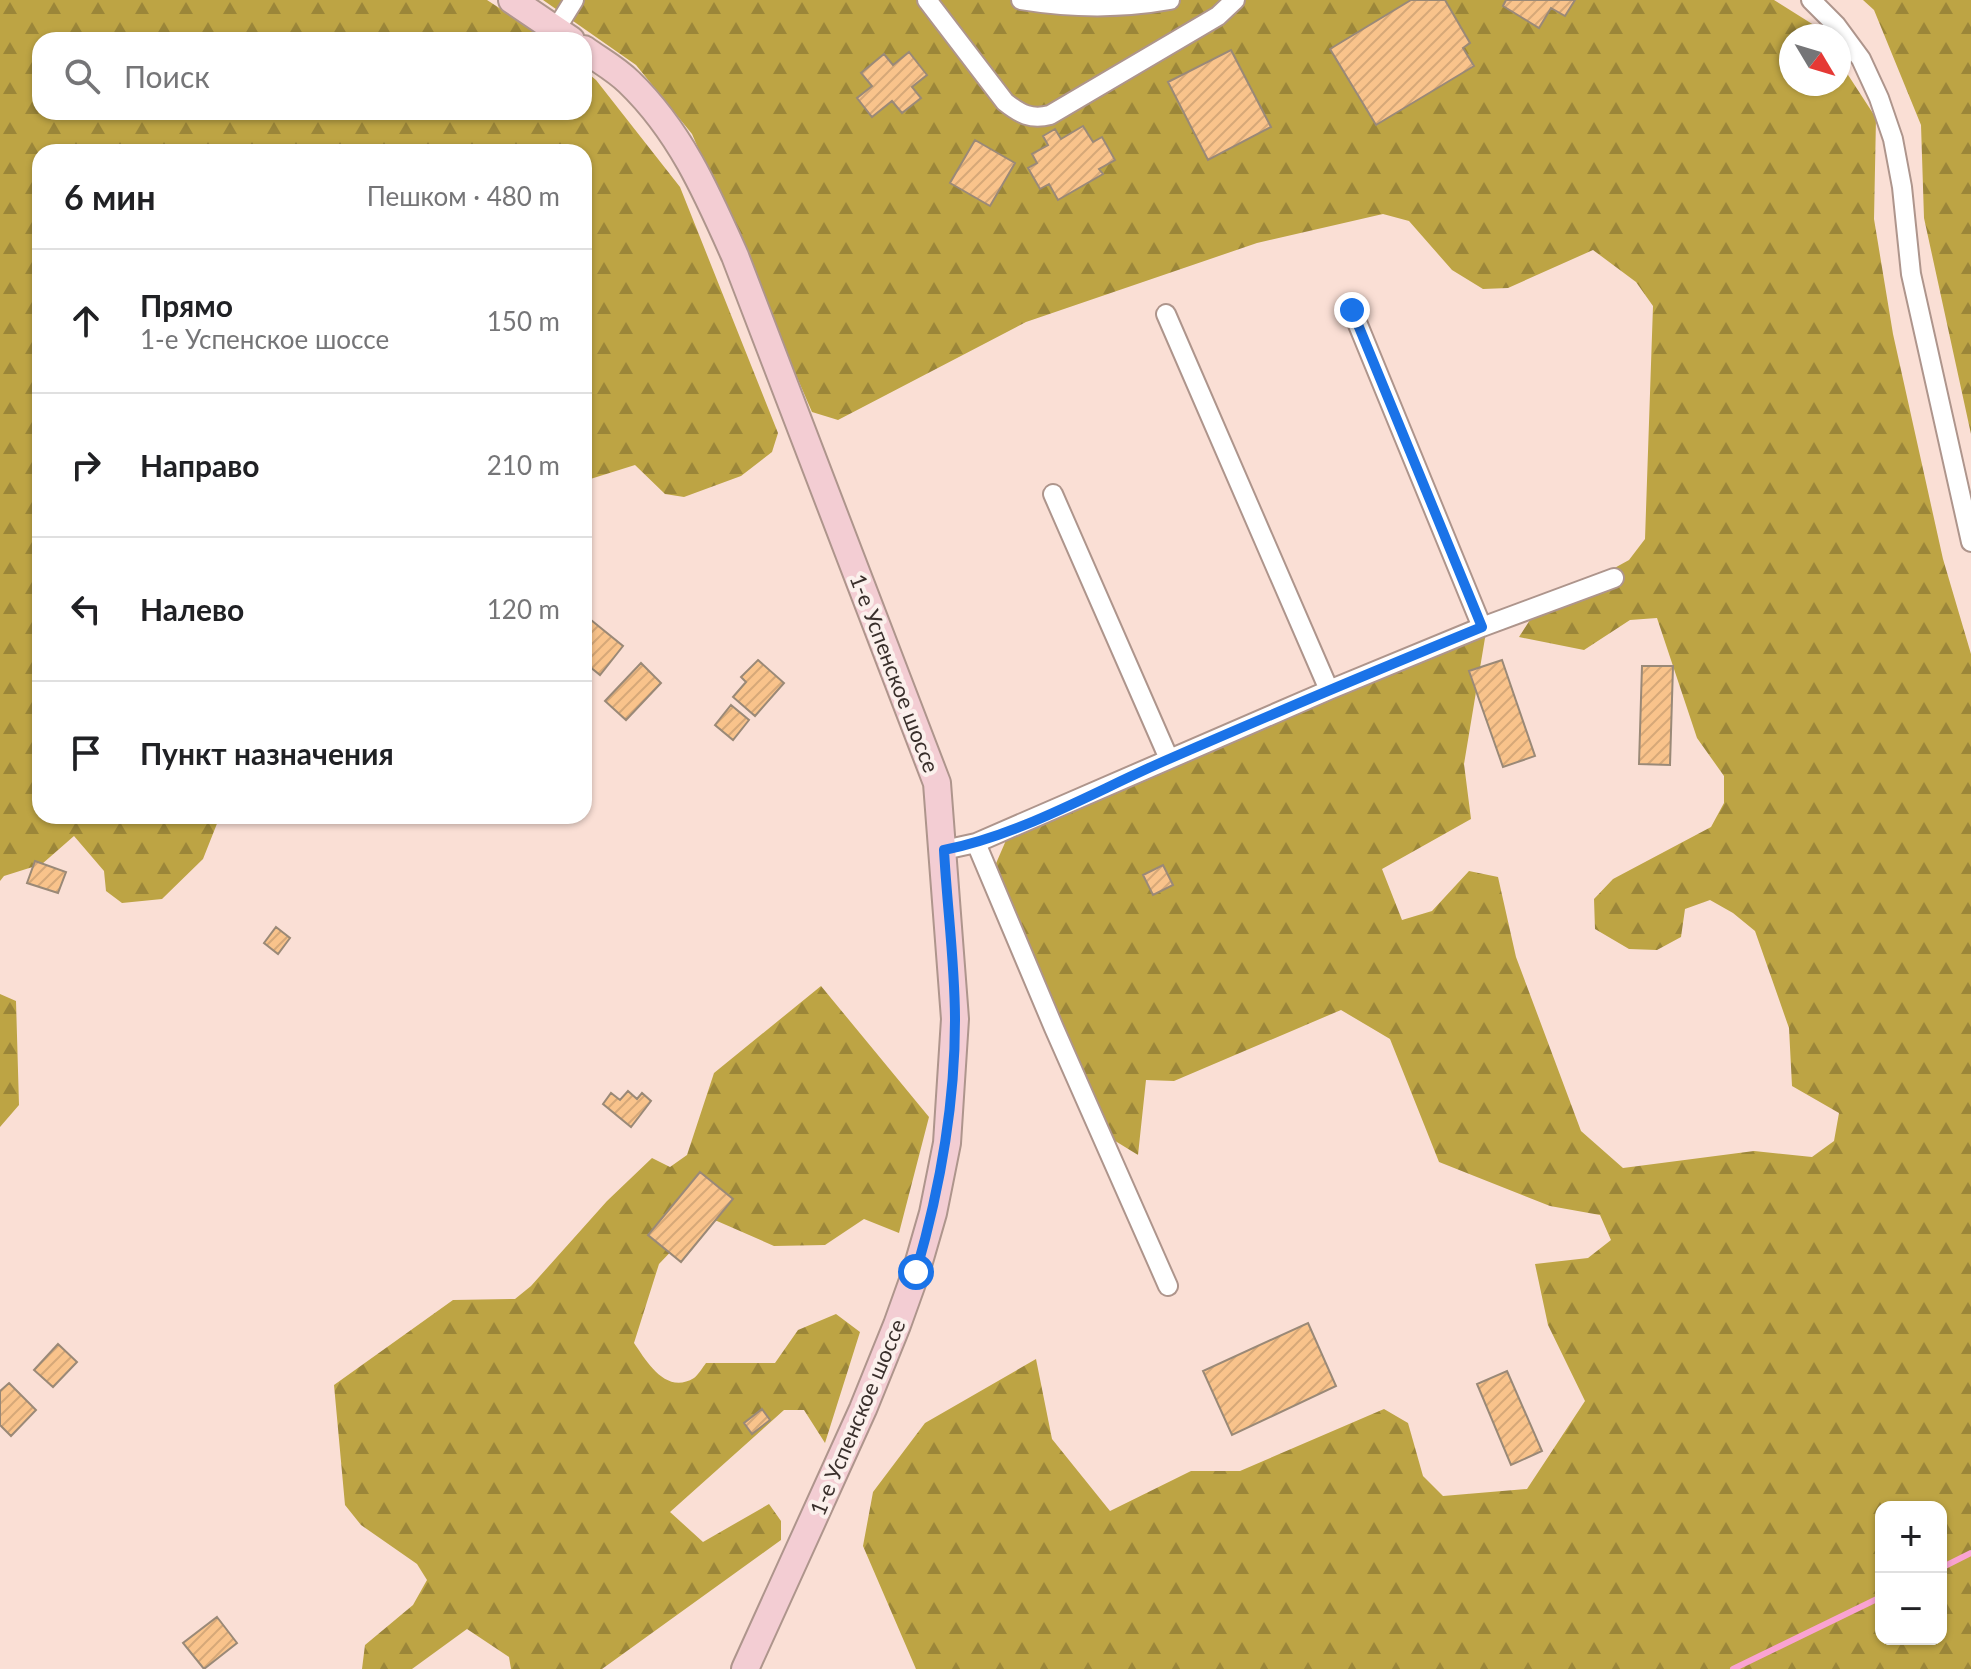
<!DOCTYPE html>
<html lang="ru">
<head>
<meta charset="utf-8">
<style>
	body { margin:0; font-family:Lato,sans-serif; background:#f2f2f2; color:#202124 }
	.controls { position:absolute; right:24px; bottom:24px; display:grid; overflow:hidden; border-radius:16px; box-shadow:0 2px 6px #0004 }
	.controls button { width:72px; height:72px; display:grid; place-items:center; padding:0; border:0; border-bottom:2px solid #e0e0e0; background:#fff; color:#202124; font:40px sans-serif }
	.compass { position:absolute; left:1779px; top:24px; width:72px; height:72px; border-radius:50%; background:#fff; box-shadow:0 2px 6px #0004; rotate:128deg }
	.stop { position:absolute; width:24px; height:24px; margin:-18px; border:6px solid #1a73e8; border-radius:50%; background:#fff }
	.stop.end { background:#1a73e8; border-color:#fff; box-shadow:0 2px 8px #0008 }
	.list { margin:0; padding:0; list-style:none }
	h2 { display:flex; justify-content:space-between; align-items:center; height:104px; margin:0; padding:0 32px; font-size:34px }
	h2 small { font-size:26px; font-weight:400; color:#757577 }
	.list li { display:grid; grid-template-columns:52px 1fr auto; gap:24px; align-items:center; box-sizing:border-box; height:144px; padding:0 32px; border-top:2px solid #e0e0e0 }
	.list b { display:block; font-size:30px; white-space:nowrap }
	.list p { margin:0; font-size:26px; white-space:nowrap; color:#757577 }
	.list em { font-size:26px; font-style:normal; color:#757577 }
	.icon { flex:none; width:44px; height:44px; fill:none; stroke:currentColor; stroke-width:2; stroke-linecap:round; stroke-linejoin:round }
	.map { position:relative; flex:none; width:1971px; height:1669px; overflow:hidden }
	.search { position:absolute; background:#fff; box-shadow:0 2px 6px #0004; left:32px; top:32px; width:560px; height:88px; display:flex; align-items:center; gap:20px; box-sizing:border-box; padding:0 28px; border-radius:24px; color:#757577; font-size:30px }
	.panel { position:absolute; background:#fff; box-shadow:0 2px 6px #0004; left:32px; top:144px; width:560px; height:680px; border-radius:24px }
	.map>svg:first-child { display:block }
	.forest { fill:url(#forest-firs); fill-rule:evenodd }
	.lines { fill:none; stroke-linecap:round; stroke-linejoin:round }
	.stream { stroke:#faa3d2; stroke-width:6 }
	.building { fill:url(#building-hatch); stroke:#9a8977; stroke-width:2 }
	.minor-casing { stroke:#ae958c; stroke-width:22 }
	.secondary-casing { stroke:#ae958c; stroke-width:30 }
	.minor { stroke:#fff; stroke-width:18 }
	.secondary { stroke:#f3cdd3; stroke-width:26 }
	.route { stroke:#1a73e8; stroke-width:10 }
	.labels { text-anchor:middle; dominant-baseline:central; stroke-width:8; stroke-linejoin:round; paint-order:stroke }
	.street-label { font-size:22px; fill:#392f2b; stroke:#fbf0ec }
</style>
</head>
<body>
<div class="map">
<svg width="1971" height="1669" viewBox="0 0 1971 1669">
	<defs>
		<pattern id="forest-firs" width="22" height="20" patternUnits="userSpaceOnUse" patternTransform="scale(2)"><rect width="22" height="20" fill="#bda444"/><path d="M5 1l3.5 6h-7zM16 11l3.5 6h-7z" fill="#9b8639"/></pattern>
		<pattern id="building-hatch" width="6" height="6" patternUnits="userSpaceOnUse" patternTransform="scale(2)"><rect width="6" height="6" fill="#f9c38b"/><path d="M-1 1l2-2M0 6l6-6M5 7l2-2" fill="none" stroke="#d6a878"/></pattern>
	</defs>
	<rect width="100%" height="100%" fill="#fadfd5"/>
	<path class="forest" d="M0,0h487l61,40h-508v72h544v-42l12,10 84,107 98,246 -6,19 -31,24 -57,21 -19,-3 -30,-29 -51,16v-329h-544v664h180l-17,43 -41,40 -40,4 -16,-12 -2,-20 -30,-35 -32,28 -38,12 -4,5z
		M543,0h1231l43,27 5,9h-31v48h48v-23l37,57 -2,101 19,115 50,225 28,95v1015h-1055l-53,-123 10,-54 52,-69 111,-64 16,80 58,72 81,-40h49l144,-62 24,14 15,53 20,20 84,-7 58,-88 -37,-76 -13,-61 53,-6 23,-18 -11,-25 -50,-9 -111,-44 -49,-123 -49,-29 -167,71 -28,-1 -8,75 -26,-16 -121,-264 16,-37 479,-206 -22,132 7,55 -89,50 20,51 30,-9 37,-40 29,6 18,80 65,174 42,37 131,-17 58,6 22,-16 5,-28 -47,-27 -3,-58 -34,-97 -22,-18 -23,-13 -25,9 -4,28 -24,13 -28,-1 -34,-20 -1,-30 19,-20 98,-52 13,-24v-27l-27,-38 -40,-120 -27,2 -46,30 -65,-13 16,-25 94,-52 16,-21 8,-233 -17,-24 -43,-32 -85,38 -25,1 -31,-19 -43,-49 -26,-7 -126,29 -231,79 -188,98 -26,-8 -120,-278 -56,-69zM1881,1507h60v132h-60z
		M1863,0h108v434l-47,-216 -3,-93 -47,-115z
		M821,986l108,131 -30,116 -35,-14 -39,26 -51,1 -57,-25 -19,2 -39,41 -25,79c13,19 32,52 60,35 4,-3 9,-11 12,-15h69l23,-33 38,-16 24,18 -35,111 -21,-33h-20l-114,102 33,30 66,-38 12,17v19l-179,129h-91l-2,-12 -42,-28 -55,40h-50l3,-24 48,-40 14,-25 -10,-16 -56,-39 -16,-20 -11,-120 119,-85 62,-1 16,-13 76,-85 45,-43 18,9 17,-12 27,-82z
		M0,994l16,7 3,104 -19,22z"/>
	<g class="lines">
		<path class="stream" d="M1941,1568l30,-15
			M1733,1669l148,-72"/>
	</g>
	<path class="building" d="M1411,0h34l25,43 -7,5 11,18 -98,59 -46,-76z
		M1506,0h69l-10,16 -14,-8 -12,20 -36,-22z
		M1231,50l40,77 -63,33 -40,-78z
		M909,52l18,23 -15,12 9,11 -19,15 -10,-12 -20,16 -15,-19 15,-12 -11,-13 23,-19 9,11z
		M1083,126l10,16 9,-5 13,23 -16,9 4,5 -45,26 -9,-16 -9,5 -12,-21 9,-5 -5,-9 16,-9 -5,-9 12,-7 6,10z
		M975,140l40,23 -25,43 -40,-23z
		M591,620l32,26 -23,29 -16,-13v-33z
		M758,660l26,23 -29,33 -22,-19 13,-15 -5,-5z
		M1502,660l33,96 -32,11 -34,-96z
		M641,663l20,20 -35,37 -21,-19z
		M1642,666h31l-3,99 -31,-1z
		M731,705l18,15 -16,20 -18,-15z
		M35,861l31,11 -8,21 -31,-10z
		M1163,865l10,20 -20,10 -10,-20z
		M276,927l14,11 -12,16 -14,-11z
		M628,1091l9,8 5,-6 9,8 -20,26 -28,-23 8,-11 9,7z
		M700,1172l33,27 -52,63 -33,-27z
		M1308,1323l28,63 -104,49 -29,-64z
		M58,1344l19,18 -24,25 -19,-17z
		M1507,1371l35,80 -31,14 -34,-81z
		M9,1383l27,27 -25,26 -11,-11v-34z
		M762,1409l8,11 -18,14 -8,-11z
		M217,1617l20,26 -33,26 -21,-26z"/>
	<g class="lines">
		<g class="minor-casing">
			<path id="minor" d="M927,0l78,102c15,12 26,18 45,13l168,-99 17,-16
				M1021,0c49,8 99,9 149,0
				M1811,0l25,25 25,34 18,39 14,41 9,48 9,87 60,268
				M556,29l18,-29
				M1352,310l130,317
				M1166,314l163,376
				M1053,494l116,265
				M976,843l353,-153 153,-63 132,-49
				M944,850l32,-7 78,185 114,258"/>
		</g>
		<g class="secondary-casing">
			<path id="secondary" d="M512,0l59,40
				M584,49c15,11 32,20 45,33 51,49 78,111 106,174l202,527 18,236 -8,124 -14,70 -17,59 -19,53 -34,84 -118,260"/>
		</g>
		<use href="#minor" class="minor"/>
		<use href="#secondary" class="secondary"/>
	</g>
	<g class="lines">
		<path class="route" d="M916,1272c24,-83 39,-165 39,-252 0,-56 -8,-114 -11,-170 79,-16 151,-59 225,-91 103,-45 208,-89 313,-132l-130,-317"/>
	</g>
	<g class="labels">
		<g class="street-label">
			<text transform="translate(895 673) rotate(69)">1-е Успенское шоссе</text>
			<text transform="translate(857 1417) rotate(-67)">1-е Успенское шоссе</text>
		</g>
	</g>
</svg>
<div class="controls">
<button>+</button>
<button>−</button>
</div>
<svg class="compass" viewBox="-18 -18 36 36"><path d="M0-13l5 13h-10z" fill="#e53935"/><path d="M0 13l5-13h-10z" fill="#757577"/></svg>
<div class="stop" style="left:916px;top:1272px"></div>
<div class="stop end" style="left:1352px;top:310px"></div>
<div class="search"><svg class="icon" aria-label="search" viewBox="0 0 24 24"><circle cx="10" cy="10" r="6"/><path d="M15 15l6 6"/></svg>Поиск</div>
<section class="panel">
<h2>6 мин<small>Пешком · 480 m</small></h2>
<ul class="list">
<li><svg class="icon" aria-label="ahead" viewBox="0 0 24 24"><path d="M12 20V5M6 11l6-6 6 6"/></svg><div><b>Прямо</b><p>1-е Успенское шоссе</p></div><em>150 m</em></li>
<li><svg class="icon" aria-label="right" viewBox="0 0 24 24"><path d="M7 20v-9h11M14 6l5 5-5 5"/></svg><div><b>Направо</b></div><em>210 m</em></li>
<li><svg class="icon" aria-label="left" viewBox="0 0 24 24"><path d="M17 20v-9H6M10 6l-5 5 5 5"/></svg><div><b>Налево</b></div><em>120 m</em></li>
<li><svg class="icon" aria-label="arrive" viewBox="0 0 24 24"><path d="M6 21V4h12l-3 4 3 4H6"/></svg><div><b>Пункт назначения</b></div></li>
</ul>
</section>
</div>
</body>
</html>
